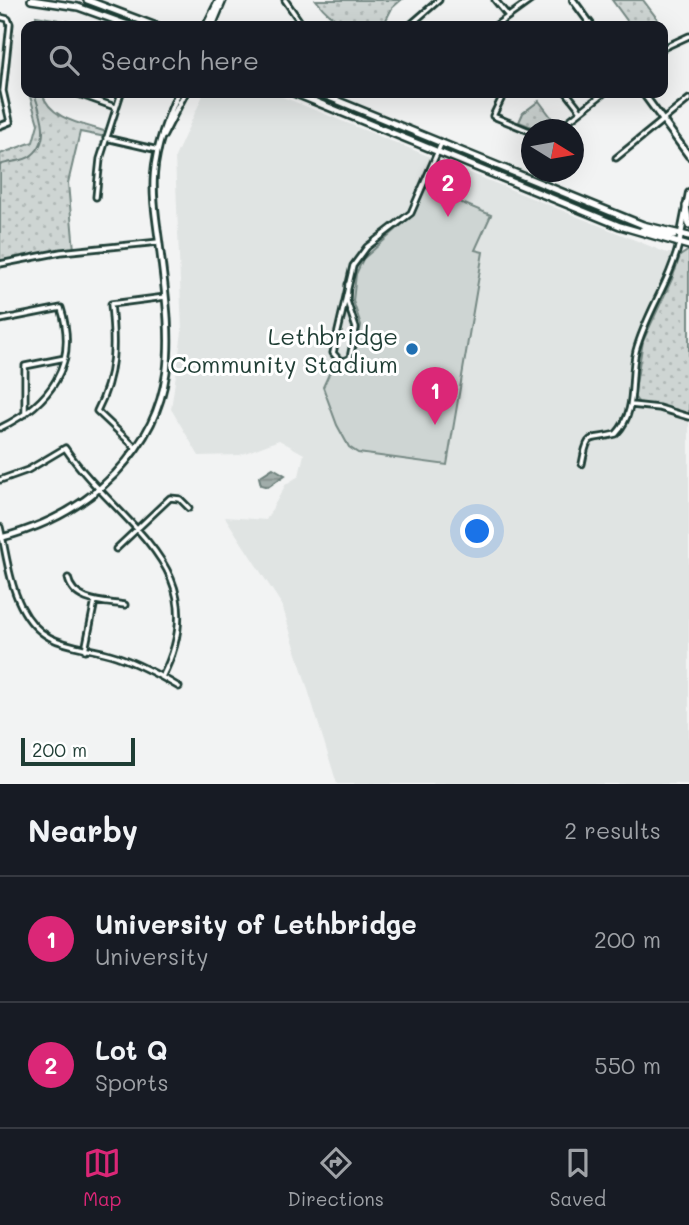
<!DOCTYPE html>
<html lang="en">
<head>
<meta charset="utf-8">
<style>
	body { margin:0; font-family:Mali,sans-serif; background:#20242c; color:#f1f3f6 }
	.compass { position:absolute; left:521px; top:119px; width:63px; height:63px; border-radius:50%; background:#171b24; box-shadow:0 7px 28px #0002; rotate:101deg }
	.scale { position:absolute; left:21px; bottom:18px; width:114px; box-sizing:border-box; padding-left:7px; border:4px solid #1f3d34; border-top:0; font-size:19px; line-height:24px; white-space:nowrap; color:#1f3d34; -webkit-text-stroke:5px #fff; paint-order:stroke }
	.you { position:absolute; left:478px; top:532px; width:24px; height:24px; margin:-18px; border:5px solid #fff; border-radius:50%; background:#1a73e8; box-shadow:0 0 0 10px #1a73e833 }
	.badge { display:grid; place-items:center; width:46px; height:46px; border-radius:50%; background:#db2777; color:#fff; font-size:23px; font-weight:700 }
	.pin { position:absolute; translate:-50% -58px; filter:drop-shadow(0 2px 4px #0008) }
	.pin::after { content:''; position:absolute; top:37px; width:24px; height:21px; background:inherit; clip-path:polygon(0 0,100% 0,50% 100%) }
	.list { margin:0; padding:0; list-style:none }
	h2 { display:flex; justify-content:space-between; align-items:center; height:91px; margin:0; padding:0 28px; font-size:30px }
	h2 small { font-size:23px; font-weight:400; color:#9ea1a6 }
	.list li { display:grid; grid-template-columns:46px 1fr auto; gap:21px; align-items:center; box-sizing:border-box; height:126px; padding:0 28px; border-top:2px solid #363941 }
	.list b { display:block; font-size:26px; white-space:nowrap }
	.list p { margin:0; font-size:23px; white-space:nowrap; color:#9ea1a6 }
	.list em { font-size:23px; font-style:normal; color:#9ea1a6 }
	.icon { flex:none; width:38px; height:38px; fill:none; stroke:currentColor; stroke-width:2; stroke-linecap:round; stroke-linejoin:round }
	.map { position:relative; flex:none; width:689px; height:784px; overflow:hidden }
	.search { position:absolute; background:#171b24; box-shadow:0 7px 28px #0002; left:21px; right:21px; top:21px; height:77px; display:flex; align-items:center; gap:18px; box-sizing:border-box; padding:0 24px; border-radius:14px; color:#9ea1a6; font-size:26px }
	.sheet { height:343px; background:#171b24 }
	nav { display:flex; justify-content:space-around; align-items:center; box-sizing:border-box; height:98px; border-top:2px solid #363941; background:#171b24; font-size:19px; color:#9ea1a6 }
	nav a { display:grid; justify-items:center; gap:4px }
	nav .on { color:#db2777 }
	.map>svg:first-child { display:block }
	.built { fill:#e0e4e3 }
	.green { fill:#ced5d3; stroke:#768984; stroke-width:2 }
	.park { fill:url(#park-dots); stroke:#768984; stroke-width:2 }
	.water { fill:url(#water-rules); stroke:#6d807b; stroke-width:2 }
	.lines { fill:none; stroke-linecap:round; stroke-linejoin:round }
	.stream { stroke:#6d807b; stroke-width:2 }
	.minor-casing { stroke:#1f3d34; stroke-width:9 }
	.tertiary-casing { stroke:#1f3d34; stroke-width:10 }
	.secondary-casing { stroke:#1f3d34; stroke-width:10 }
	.minor { stroke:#fff; stroke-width:3.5 }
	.tertiary { stroke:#fff; stroke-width:4.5 }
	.secondary { stroke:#fff; stroke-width:5 }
	.poi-dot { fill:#1f6fb2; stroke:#fff; stroke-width:2.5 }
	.labels { text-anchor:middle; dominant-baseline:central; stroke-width:6; stroke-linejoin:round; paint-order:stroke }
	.poi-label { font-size:24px; fill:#1f3d34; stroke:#fff; text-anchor:end }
</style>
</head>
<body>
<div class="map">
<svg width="689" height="784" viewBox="0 0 689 784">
	<defs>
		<pattern id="park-dots" width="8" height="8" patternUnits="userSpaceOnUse" patternTransform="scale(1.75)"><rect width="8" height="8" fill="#ced5d3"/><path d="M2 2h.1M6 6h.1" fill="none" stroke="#b0b8b6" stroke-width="1.8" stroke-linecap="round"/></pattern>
		<pattern id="water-rules" width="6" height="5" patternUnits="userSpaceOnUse" patternTransform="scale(1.75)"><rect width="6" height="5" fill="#a1adaa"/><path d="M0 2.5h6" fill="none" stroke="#838e8b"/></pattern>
	</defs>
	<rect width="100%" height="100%" fill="#f2f3f3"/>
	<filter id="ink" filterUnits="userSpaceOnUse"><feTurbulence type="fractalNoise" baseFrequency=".0143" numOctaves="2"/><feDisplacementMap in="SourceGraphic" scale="14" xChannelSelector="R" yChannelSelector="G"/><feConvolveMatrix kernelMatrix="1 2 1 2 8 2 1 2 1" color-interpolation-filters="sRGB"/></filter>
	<g filter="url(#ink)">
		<path class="built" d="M204,93h69l394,160 22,1v530h-352l-55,-179 -57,-88 41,3 20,-36 13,-8 5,-22 -25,-14 -39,15 -41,1 -28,-47 11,-77 -7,-175z"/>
		<path class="green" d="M424,187l67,28 -16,35 8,2 -36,213 -89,-12 -9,-6 -12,-22 -14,-38 10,-22 19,3 9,-43 -8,-24 3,-27 7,-15 43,-38 -2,-2 12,-14z"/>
		<path class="park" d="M316,0h85l-9,8 -9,18c-33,0 -46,2 -67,-26z
			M612,0h31l15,20 -11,6h-16z
			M36,16l35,6 -2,4h-34z
			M29,93h13c8,27 42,31 65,39l-1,5 -26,-5 -12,51 6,67 -74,14v-110l33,-12 5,-18z
			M539,101l18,24c-12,9 -25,2 -38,-3l4,-9z
			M689,250v166l-50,-13 -5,-6 9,-56 29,-62 8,-23z"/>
		<path class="water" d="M273,468l12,7 -17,12 -7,-2 -2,-8z"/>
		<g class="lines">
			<path class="stream" d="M0,165c9,-4 25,-3 32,-10 20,-16 8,-44 2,-62"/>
			<g class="minor-casing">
				<path id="minor" d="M285,0l18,26
					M495,0l13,16
					M0,17l8,2 2,5 -7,67 7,31 -10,4
					M409,26l30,-26
					M495,26l36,-26
					M663,48l26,-12
					M76,93l39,14
					M504,93l-11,23 39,16
					M567,93l14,18
					M557,130l47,-37
					M106,138l52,12
					M616,158l73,-59
					M96,197l4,-38 21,-66
					M0,264l61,-12 98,-10
					M348,284l-1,17 9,27 -6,30 -9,4 -8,-9 20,-87 14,-19 44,-34 30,-69
					M0,320l61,-12c18,57 -11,96 -61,120
					M631,405l28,3 30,9
					M25,414v-48l40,-8
					M136,448l-39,-37c19,-37 18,-67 14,-107l54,-7
					M582,464c6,-33 7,-23 34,-30 22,-23 13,-54 20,-83 10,-38 34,-69 43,-107
					M0,480l28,-10 37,-22c52,77 154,119 97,229
					M0,527c6,25 9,55 21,79 22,44 55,37 95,50 23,8 43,19 63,31
					M116,549l54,-51 10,1 9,9
					M68,578c5,25 37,24 57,27
					M85,650l10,-49"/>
			</g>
			<g class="tertiary-casing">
				<path id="tertiary" d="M573,0l19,26
					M643,93l46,63
					M163,136l22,-43
					M679,244l10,-51
					M0,538c43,-11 84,-32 115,-64 67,-71 56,-135 45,-225 -3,-25 -8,-50 -6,-75 2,-28 13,-55 24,-81"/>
			</g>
			<g class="secondary-casing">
				<path id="secondary" d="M31,0l47,7 53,19
					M87,0l69,26
					M206,26l13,-26
					M212,26l11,-26
					M294,93l326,133 69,20
					M319,93l324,132 46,11
					M686,206l3,19
					M642,230l32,6"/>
			</g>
			<use href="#minor" class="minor"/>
			<use href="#tertiary" class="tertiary"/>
			<use href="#secondary" class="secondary"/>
		</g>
	</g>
	<circle class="poi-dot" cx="412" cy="349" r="7"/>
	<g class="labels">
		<g class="poi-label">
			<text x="398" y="335">Lethbridge<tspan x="398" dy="28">Community Stadium</tspan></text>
		</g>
	</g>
</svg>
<svg class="compass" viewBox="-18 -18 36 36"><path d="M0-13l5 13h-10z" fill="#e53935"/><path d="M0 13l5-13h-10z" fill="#9ea1a6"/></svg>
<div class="scale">200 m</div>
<div class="you"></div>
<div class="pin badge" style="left:435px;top:425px">1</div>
<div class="pin badge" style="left:448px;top:217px">2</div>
<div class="search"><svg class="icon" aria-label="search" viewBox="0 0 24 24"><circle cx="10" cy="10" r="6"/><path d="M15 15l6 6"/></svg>Search here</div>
</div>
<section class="sheet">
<h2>Nearby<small>2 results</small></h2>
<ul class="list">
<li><span class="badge">1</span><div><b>University of Lethbridge</b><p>University</p></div><em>200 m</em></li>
<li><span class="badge">2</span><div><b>Lot Q</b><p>Sports</p></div><em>550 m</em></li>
</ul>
</section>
<nav>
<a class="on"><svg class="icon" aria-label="map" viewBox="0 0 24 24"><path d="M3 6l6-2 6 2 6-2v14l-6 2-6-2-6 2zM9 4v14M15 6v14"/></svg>Map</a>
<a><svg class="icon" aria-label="directions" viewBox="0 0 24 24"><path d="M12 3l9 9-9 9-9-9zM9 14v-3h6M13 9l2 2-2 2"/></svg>Directions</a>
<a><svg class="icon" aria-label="saved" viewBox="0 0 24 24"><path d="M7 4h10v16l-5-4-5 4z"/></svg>Saved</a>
</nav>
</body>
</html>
